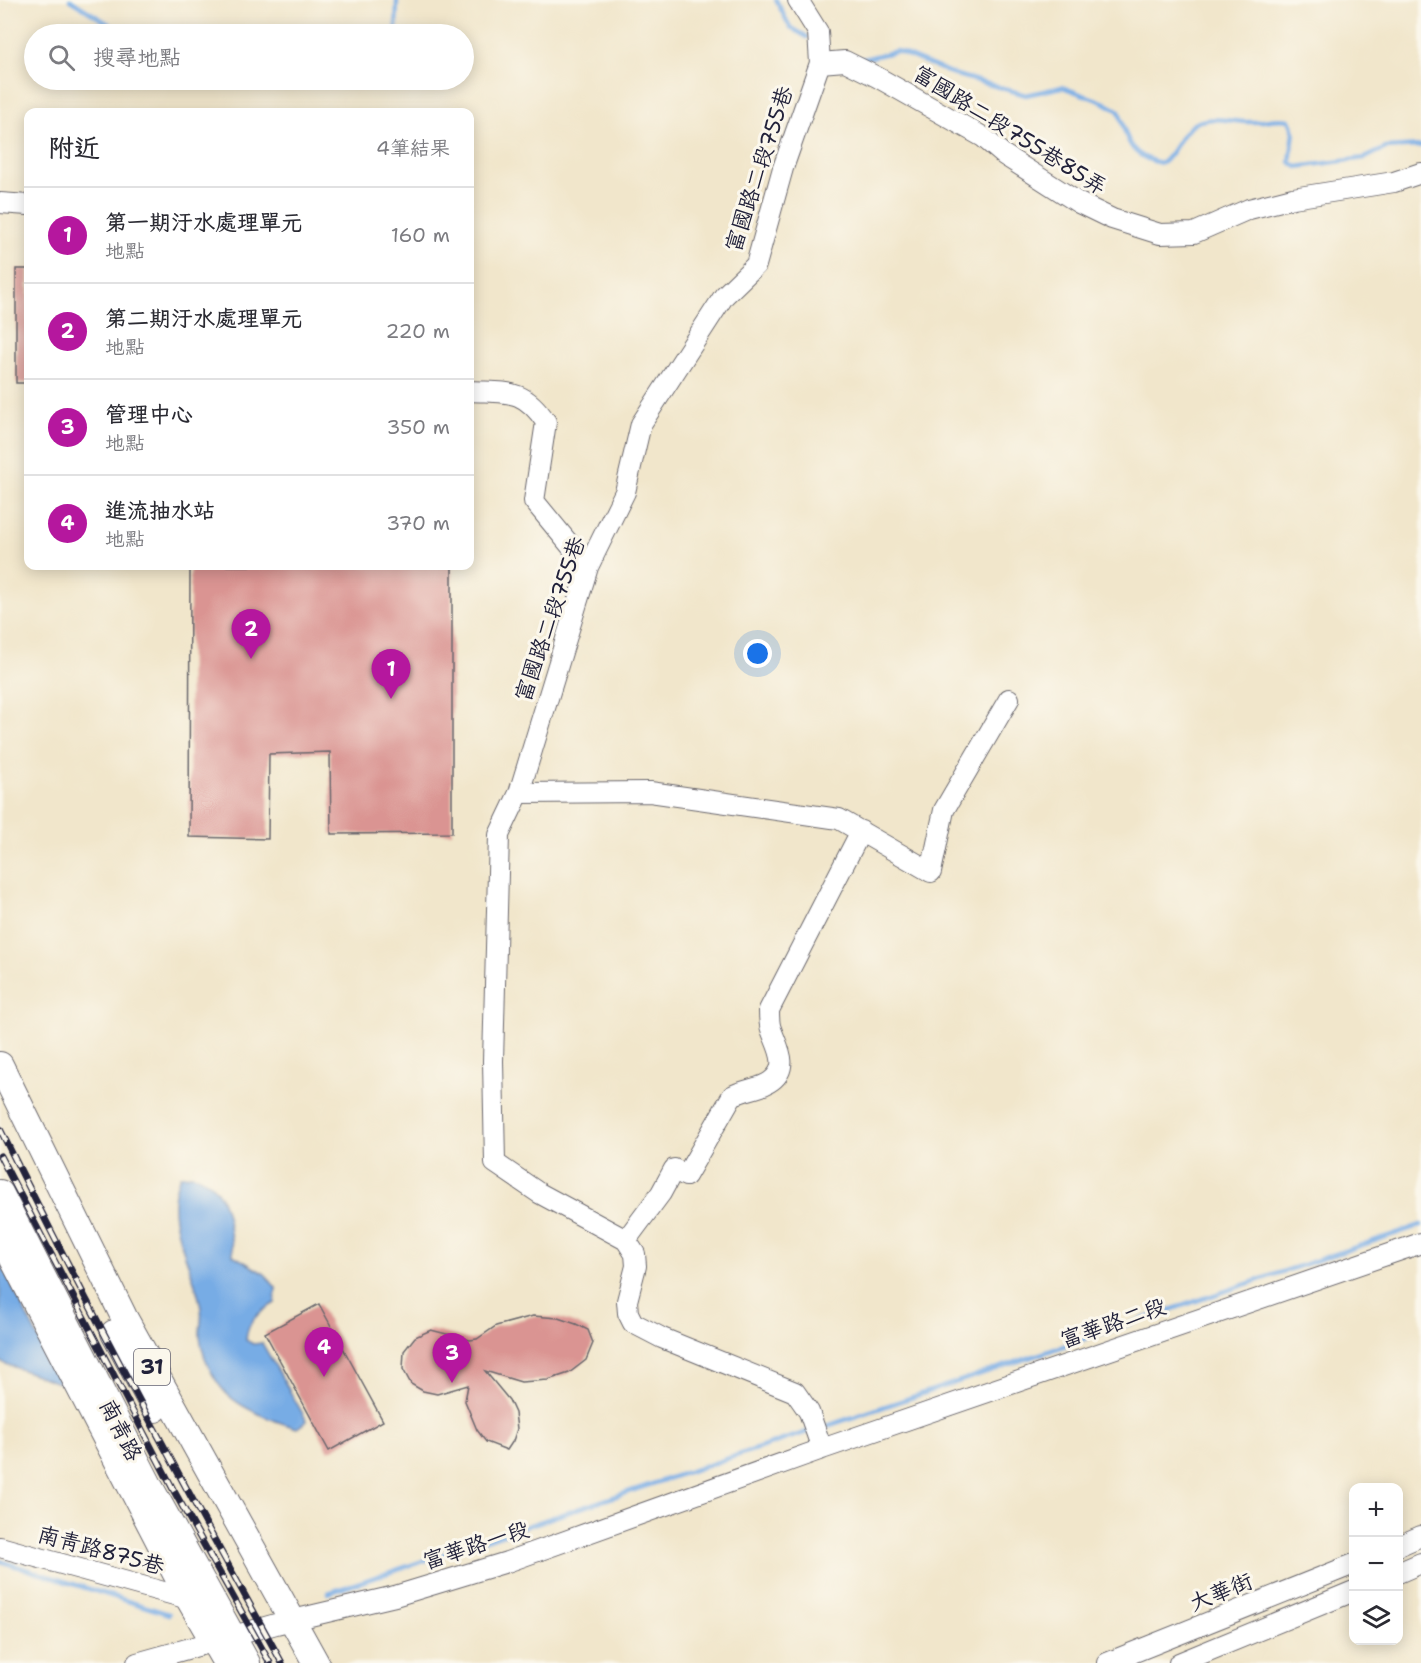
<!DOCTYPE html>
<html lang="zh-TW">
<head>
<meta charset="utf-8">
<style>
	body { margin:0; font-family:"Shantell Sans","LXGW WenKai TC",sans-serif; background:#f2f2f3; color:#2b2b33 }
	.controls { position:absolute; right:18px; bottom:18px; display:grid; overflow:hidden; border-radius:12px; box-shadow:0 3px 15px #0003 }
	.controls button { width:54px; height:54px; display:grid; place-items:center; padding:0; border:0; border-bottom:2px solid #e1e1e2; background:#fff; color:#2b2b33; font:30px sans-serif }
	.you { position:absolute; left:758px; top:654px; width:21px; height:21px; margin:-15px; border:4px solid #fff; border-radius:50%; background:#1a73e8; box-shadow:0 0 0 9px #1a73e833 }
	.badge { display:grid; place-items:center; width:39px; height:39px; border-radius:50%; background:#b5179e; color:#fff; font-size:20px; font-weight:700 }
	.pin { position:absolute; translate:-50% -50px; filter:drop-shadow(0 2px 3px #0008) }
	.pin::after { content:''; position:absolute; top:32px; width:21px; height:18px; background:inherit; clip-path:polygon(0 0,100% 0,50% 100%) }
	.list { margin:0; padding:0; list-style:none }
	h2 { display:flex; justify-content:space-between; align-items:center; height:78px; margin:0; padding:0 24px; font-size:26px }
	h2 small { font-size:20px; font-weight:400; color:#7c7c81 }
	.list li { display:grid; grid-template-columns:39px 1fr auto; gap:18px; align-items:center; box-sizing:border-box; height:96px; padding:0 24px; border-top:2px solid #e1e1e2 }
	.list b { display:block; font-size:22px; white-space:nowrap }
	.list p { margin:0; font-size:20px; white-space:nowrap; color:#7c7c81 }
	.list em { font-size:20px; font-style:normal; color:#7c7c81 }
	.icon { flex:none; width:33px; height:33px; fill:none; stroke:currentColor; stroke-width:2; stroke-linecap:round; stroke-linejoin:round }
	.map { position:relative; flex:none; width:1421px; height:1663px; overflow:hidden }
	.search { position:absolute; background:#fff; box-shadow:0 3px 15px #0003; left:24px; top:24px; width:450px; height:66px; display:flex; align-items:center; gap:15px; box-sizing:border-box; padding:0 21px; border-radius:33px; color:#7c7c81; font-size:22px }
	.panel { position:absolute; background:#fff; box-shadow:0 3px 15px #0003; left:24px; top:108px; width:450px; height:462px; border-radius:12px }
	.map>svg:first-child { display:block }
	.water { fill:#77ace5; stroke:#4c6790; stroke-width:1.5 }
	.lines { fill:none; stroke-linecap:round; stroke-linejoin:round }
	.stream { stroke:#77ace5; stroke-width:4.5 }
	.building { fill:#da9492 }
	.minor-casing { stroke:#6a676d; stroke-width:22 }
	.major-casing { stroke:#6a676d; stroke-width:28 }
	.minor { stroke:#fff; stroke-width:20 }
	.major { stroke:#fff; stroke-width:26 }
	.rail-casing { stroke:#22223b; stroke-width:7 }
	.rail { stroke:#fbf7ec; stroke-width:4.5; stroke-dasharray:14; stroke-linecap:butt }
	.labels { text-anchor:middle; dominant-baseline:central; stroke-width:6; stroke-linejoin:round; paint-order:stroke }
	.shield { fill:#fbf7ec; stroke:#636270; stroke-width:1.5 }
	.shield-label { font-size:21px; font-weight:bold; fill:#22223b }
	.street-label { font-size:22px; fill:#22223b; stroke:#fbf7ec }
</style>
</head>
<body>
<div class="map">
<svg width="1421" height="1663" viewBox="0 0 1421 1663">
	<rect width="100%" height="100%" fill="#fbf7ec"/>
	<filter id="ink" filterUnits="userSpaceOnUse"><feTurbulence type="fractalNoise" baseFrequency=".0167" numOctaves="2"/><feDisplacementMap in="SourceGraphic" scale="12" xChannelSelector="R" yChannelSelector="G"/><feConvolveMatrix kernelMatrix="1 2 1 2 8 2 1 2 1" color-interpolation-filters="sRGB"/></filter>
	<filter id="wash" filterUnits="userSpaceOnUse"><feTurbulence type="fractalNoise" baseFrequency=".008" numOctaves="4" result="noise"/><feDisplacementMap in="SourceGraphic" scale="24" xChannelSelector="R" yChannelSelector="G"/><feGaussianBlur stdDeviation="1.35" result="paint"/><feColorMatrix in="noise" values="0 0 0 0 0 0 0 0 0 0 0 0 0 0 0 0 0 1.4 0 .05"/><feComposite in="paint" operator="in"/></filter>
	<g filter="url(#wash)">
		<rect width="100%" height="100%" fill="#f1e6cb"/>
		<path class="water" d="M192,1175c36,7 37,50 41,80l32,19 11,14 -1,15c-16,9 -28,18 -29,37l7,4 9,-1 45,78 -10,7c-23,-7 -57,-19 -73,-37 -12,-14 -22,-36 -24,-54 -1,-9 3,-19 1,-28 -6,-44 -41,-88 -21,-133z
			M0,1262l61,122 -61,-22z"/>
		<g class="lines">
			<path class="stream" d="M70,0l55,34
				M776,0l14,27 17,10
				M396,34l1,-34
				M859,60l38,-9 56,23 73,21 36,-8 41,15 16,9c8,29 10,46 43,52 13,-10 17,-27 29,-37 16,-13 42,-3 60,-4 14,0 24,-5 38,-2l5,12 -4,30 7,5 68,-9 21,-10 35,-2
				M345,80l12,2 4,-2
				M821,1428l600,-203
				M0,1561l169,53
				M328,1593l482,-162"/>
		</g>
		<g id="blocks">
			<path class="building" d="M16,269h12v114h-12z
				M190,566h262v267l-121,1 -1,-82 -61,2 -1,85 -79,-2z
				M319,1304l64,117 -54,30 -64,-118z
				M533,1316l25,2 18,6 12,6 5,13 -7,17 -17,13 -21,7 -27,2 -36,-11 24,29 6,13 2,16 -4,12 -6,9 -21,-8 -9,-12 -12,-29 3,-16 -31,9 -14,-3 -12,-7 -8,-15 1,-18 11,-14 16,-7 39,10 7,-1 19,-13z"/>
		</g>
	</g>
	<g filter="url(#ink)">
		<use href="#blocks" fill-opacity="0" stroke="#6a676d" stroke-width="1.5"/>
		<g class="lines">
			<g class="minor-casing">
				<path id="minor" d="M798,0l20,32 2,31 -37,105 -27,97 -32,31 -83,128 -16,68 -37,75 -69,226 -20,42 -6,226 2,102 44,30 87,47 9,14 1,12 -9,35 1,12 5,10 29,15 133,54 14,20 13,37
					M820,63l25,-2 32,16 106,60 21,18 75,48 33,16 48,15 34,-1 55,-24 44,-11 101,-16 27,-9
					M0,203l28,2
					M470,391c38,2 53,-3 76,31l-12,79 54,66
					M519,793l131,-1 189,27 92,53 13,-62 65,-111
					M626,1240l35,-47 13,-24 12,7 46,-80c12,-7 29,-7 39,-15 20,-15 6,-34 0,-52 -2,-5 -2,-13 -2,-19l92,-179
					M1398,1546l23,-10
					M0,1547l189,52
					M1398,1573l23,-10
					M137,1663l139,-39 119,-28 112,-34 315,-113 599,-206
					M1107,1663l247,-99
					M1179,1663l175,-72"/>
			</g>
			<g class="major-casing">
				<path id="major" d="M0,1065l124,252 192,346
					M0,1193l150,294 97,176
					M0,1234l189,365 37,64
					M114,1333l41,76"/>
			</g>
			<use href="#minor" class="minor"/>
			<use href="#major" class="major"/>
			<g class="rail-casing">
				<path id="rail" d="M0,1129c89,181 185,358 282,534
					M0,1156l174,335 96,172"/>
			</g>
			<use href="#rail" class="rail"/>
		</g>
	</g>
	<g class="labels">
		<rect class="shield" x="134" y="1349" width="36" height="36" rx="4.5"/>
		<g class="shield-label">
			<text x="152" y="1367">31</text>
		</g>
		<g class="street-label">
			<text transform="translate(1010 130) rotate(32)">富國路二段755巷85弄</text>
			<text transform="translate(759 169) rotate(-72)">富國路二段755巷</text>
			<text transform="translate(550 619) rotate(-71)">富國路二段755巷</text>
			<text transform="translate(1113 1323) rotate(-19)">富華路二段</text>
			<text transform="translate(121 1430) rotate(63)">南青路</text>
			<text transform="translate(476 1545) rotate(-18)">富華路一段</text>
			<text transform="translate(101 1550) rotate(15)">南青路875巷</text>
			<text transform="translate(1221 1592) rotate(-22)">大華街</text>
		</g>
	</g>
</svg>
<div class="controls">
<button>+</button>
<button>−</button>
<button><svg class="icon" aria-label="layers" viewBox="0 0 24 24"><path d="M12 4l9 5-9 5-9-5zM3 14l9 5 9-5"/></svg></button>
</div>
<div class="you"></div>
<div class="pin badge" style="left:391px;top:699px">1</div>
<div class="pin badge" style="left:251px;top:659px">2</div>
<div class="pin badge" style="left:452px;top:1383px">3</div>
<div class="pin badge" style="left:324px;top:1377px">4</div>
<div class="search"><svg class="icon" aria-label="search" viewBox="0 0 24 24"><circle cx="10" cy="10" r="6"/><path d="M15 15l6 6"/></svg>搜尋地點</div>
<section class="panel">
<h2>附近<small>4筆結果</small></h2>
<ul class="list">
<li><span class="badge">1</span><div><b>第一期汙水處理單元</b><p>地點</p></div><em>160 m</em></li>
<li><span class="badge">2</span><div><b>第二期汙水處理單元</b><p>地點</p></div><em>220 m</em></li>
<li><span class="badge">3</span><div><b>管理中心</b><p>地點</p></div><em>350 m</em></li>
<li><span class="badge">4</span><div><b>進流抽水站</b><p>地點</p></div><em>370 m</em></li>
</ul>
</section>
</div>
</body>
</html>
